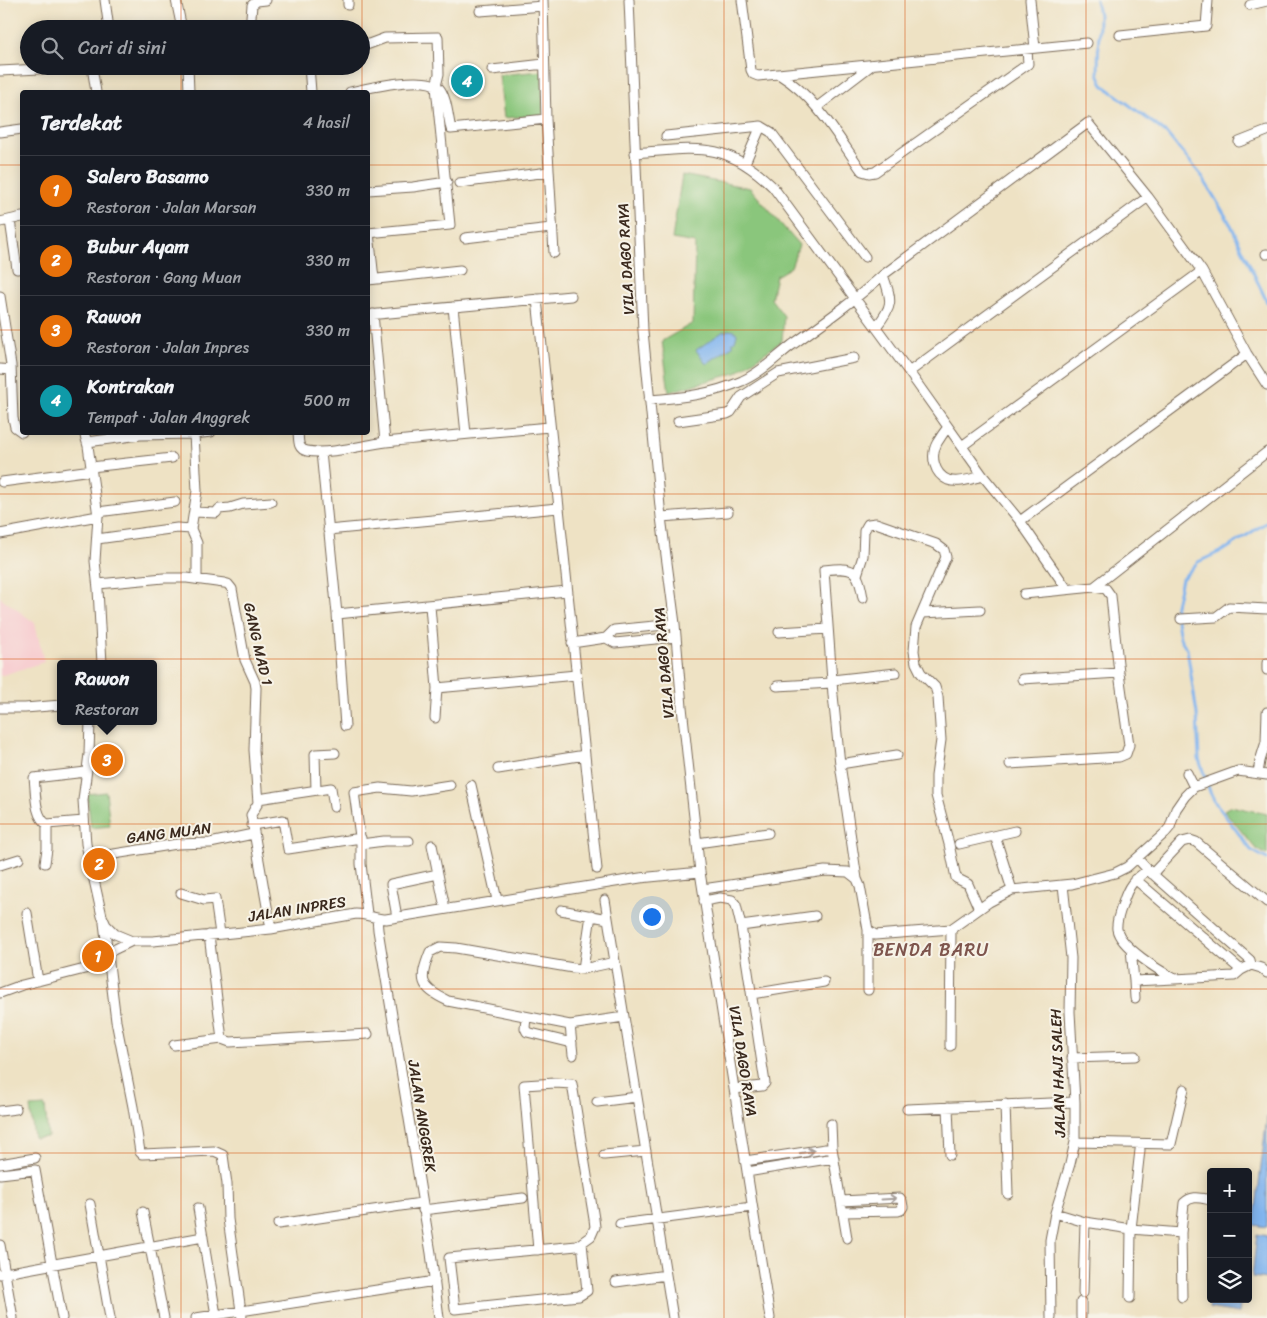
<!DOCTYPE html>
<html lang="id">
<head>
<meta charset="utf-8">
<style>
	body { margin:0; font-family:Sriracha,sans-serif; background:#242831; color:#f1f3f6 }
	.controls { position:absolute; right:15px; bottom:15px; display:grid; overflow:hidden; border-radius:5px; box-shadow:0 2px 12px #0003 }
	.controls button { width:45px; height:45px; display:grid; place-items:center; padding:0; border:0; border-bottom:1px solid #363941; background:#171b24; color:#f1f3f6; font:25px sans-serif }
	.you { position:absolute; left:651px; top:916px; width:18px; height:18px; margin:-12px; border:4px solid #fff; border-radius:50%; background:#1a73e8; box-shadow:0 0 0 8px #1a73e833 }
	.badge { display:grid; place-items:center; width:32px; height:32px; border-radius:50%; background:#2563eb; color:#fff; font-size:16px; font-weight:700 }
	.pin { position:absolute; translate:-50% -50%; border:2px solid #fff; box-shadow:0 1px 5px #0006 }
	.popup { position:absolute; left:57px; top:660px; width:100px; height:65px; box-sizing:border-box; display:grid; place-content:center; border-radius:5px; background:#171b24; filter:drop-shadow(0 1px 4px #0005); font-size:16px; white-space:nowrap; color:#9ea1a6 }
	.popup b { font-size:19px; color:#f1f3f6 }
	.popup::after { content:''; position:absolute; left:50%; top:100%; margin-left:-10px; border:10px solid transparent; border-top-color:#171b24 }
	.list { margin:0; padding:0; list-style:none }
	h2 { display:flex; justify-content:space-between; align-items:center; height:65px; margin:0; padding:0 20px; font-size:21px }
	h2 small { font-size:16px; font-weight:400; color:#9ea1a6 }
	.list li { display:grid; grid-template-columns:32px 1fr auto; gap:15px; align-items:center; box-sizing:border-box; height:70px; padding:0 20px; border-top:1px solid #363941 }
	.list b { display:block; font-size:19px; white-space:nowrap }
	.list p { margin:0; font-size:16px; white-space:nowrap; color:#9ea1a6 }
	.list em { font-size:16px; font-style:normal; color:#9ea1a6 }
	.icon { flex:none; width:28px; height:28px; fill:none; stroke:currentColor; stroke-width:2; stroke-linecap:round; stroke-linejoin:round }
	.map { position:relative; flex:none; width:1267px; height:1318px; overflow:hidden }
	.search { position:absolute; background:#171b24; box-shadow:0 2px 12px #0003; left:20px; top:20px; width:350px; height:55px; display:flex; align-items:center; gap:12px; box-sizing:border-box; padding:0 18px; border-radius:28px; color:#9ea1a6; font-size:19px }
	.panel { position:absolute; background:#171b24; box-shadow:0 2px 12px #0003; left:20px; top:90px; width:350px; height:345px; border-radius:5px }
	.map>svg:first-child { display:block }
	.built { fill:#f7cfd1 }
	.green { fill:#8ac67b; stroke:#62784c }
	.water { fill:#82b5ef; stroke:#5e7086 }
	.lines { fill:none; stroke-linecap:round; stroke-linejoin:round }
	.stream { stroke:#82b5ef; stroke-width:3 }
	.minor-casing { stroke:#7a6a58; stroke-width:11 }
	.minor { stroke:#fff; stroke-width:9 }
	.oneway { stroke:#a79f9a }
	.grid { fill:none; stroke:#d7540e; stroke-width:1; stroke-opacity:0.55 }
	.labels { text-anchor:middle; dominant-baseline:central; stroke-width:4; stroke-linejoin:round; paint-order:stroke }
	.street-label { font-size:15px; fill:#3b2a1e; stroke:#f7f3e8 }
	.quarter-label { font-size:18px; letter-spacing:1px; fill:#7e554d; stroke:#f7f3e8 }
</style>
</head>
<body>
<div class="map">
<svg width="1267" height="1318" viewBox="0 0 1267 1318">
	<rect width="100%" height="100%" fill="#f7f3e8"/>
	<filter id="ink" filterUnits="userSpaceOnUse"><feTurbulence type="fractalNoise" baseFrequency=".02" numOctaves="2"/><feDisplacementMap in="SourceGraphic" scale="10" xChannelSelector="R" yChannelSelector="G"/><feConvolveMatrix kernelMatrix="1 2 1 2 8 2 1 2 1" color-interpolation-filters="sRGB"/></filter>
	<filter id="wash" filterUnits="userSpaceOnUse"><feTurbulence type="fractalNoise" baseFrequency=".0096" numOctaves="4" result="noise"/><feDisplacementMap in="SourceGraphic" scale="20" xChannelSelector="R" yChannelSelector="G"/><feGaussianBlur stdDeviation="1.12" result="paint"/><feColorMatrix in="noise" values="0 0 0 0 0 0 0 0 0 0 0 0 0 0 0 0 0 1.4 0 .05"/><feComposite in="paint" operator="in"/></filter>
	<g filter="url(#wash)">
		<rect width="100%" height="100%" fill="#eee2c4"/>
		<path class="built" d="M0,597l35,26 9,39 -44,14z"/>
		<path class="green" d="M542,71l1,44 -39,3 -5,-43z
			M682,175l68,13 49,57 -8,22 -15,9 -5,23 13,17 -2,25 -46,32 -67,19 -7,-51 31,-18 2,-80 -23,-4z
			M106,792l4,34 -19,2 -4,-34z
			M1231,806l36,8v41l-12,-7 -31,-38z
			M45,1106l3,31 -14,1 -4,-31z"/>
		<path class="water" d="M728,330l7,1 2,3 -2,7 -3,2 2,2 -28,19 -10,-14 28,-19 1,1z
			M1267,1117v110l-13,-2z
			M1257,1234l10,2v43l-15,-2z
			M1211,1297v2h30l-2,14 -30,-5z"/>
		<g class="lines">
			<path class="stream" d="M1096,0l3,15 -1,58 5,12 63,48 35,42 30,50 36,77
				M1267,522l-41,27 -28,13 -16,17 -7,30 5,29 7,11 10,65 2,45 11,33 5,10 36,48 16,9"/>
		</g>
	</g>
	<g filter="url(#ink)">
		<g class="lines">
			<g class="minor-casing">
				<path id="minor" d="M105,0l4,29
					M176,0l6,29
					M348,0v5
					M543,0l3,119 8,134
					M629,0l14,331 18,186 14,107 7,83 18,165 70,446
					M742,0l9,70 2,4 5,2 329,-33
					M1030,0l5,48
					M1250,5l17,-4
					M480,11l63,-5
					M250,29l2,-24 5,-4 9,-1
					M1120,35l86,-9 2,-26
					M361,47l24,-9 53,-1 1,37 -3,12 1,11 13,128 -82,8
					M188,66l1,26
					M309,66l2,26
					M92,67l4,25
					M492,70l52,-6
					M0,71l99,-5
					M780,75c36,22 58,62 82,96l7,2 6,-1 153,-108 -1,-15
					M350,92c18,-4 76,-18 89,-4 8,9 9,29 12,41l95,-10
					M817,107l55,-42
					M0,132l22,-3
					M666,136l95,-10 10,6 94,125
					M1239,142l28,-11
					M635,153c62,-5 90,-13 138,34l136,185 74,104 37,45 47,68
					M745,163l16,-37
					M459,183l90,-11
					M368,190l45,-3 34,-5
					M10,220l7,49 5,-1
					M0,222l22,-5
					M369,233l5,46
					M465,238l86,-10
					M1266,254h1
					M368,280l92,-10
					M0,296l11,69 2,53 2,9 7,5
					M537,299l60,570
					M453,307l13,127
					M373,314l12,128
					M368,315l203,-19
					M876,327c18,-22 16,-26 7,-52
					M0,369l11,1
					M909,372l239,-175
					M649,400c32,-2 64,-6 93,-19 19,-8 34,-24 50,-36 31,-22 62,-44 91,-70l205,-152 60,74 54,74 45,83 20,31
					M678,421l49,-7 4,-2 10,-15 37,-24 76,-15
					M948,427c-4,5 -8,11 -11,16 -7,13 -3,31 11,37 11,4 25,-2 35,-4
					M84,432l4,14 10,70 -3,45 3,28 4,75
					M194,432v2l17,-2
					M298,432c1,8 -1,17 9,19 21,4 57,-6 79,-9 55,-6 110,-10 164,-15
					M87,442l53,-7 54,-1 3,57 -6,38 6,14v36
					M962,446l240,-175
					M321,452l16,162 8,112
					M91,467l81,-9
					M2,482l90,-12
					M98,512l77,-10
					M194,512l22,1 3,-4 11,-1 13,-4 28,-2
					M661,517l67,-5
					M1020,521l227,-167
					M328,530l230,-22
					M0,534l98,-18
					M97,539l80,-11 14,1
					M857,575l6,-19 1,-25 4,-7 8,-1 60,21 8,6 2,7 -30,70 -2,24 2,12 5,10 14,14 3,10 3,43 -5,36v19l13,49 7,34 12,6 11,25
					M98,584l66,-6h23l37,5 4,1 4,5 13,71 10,22 1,6 -2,62 4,53 -7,12 20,114
					M1094,587l173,-135
					M430,606l7,82 -2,30
					M923,613l57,-3
					M337,614l230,-23
					M1181,619l35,-2 13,-10 38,2
					M675,624l-61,6 -8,8 9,5 61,-6
					M779,632l49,-3
					M572,643l34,-5
					M1267,663v7
					M1022,679l97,-6
					M832,680l64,-7
					M777,686l55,-3
					M437,688l139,-13
					M0,708h25l36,-3
					M90,721l-1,33 -6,46 3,44 16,72 4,9 9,9 17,7h21l118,-12 85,-15c11,0 19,5 30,5l254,-41 60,-6
					M840,764l57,-9
					M1010,764l109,-7 7,-3 3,-9 -10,-72 -8,-77 -5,-7 -12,-2 -70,7
					M498,769l87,-14
					M1187,773l7,14
					M1258,773l2,-12 6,-19 1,-30
					M471,785l26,115
					M316,790l-1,-36 20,-1
					M258,799l73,-11 3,19
					M84,821l-37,3c-13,-8 -11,-32 -13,-46l52,-6
					M252,825l31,-5 5,29 73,-11
					M995,836l17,54
					M697,843l71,-10
					M361,844l23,-3h25
					M959,844l56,-13
					M432,845l12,58
					M89,858l88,-14 33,-1 43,-9
					M1137,858l11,12c-15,10 -20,16 -25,33 -3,8 -7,18 -6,26 3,18 43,42 58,50
					M45,863l2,-14v-25
					M0,865l19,-6
					M1148,870l102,90 1,5 -10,5
					M1152,874l30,-32 8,-2 6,2 71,60
					M857,879l-17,-115 -7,-69 -9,-125c30,-3 34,-2 39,28
					M703,889l122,-18 23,1 9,7 3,7 8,44 7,5 76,-6 38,-27 23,-12 60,-6 43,-11 12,-6 38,-34 5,-6 6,-18 9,-13 9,-9 44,-16 29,4
					M181,893l23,7 11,-1 5,35
					M605,900l68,418
					M704,901l16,-3 12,2 4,5 5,21 24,157 -3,3 -28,3
					M561,910l47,9
					M27,913l11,68
					M367,914l-6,-50v-20l-7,-52 26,-4 31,3 39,-6
					M397,917l-6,-33 47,-10
					M377,918l1,12 53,323 8,65
					M104,923l12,98 17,86 7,45 2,2 72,-3 9,4 4,29 1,35 14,99
					M741,926l74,-10
					M209,935l13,104
					M1131,949l3,32 100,-5 7,-6 -106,-91
					M107,953l25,-12
					M615,962l-32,7 -10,-1 -117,-20 -16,-1 -10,5c-11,28 -11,35 18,49l122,24 54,-8
					M1251,965l10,3 6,5
					M583,969l8,-54
					M1134,981l1,17
					M868,990v-60
					M0,993l22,-8 86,-22
					M752,994l72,-12
					M526,1017l-1,11 2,4 45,11
					M570,1025l3,30
					M174,1045l48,-6 8,3 138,-8
					M950,1046l1,-117
					M1072,1058l63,-2
					M597,1102l40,-5
					M1005,1104l3,90
					M948,1107l2,48
					M907,1109l168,-7
					M0,1111l16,-2
					M831,1124l1,24 15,90
					M1075,1142l96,2 13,-55
					M604,1155l42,-4
					M745,1161l87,-13
					M0,1164l35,-6
					M747,1172l87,-14
					M0,1174l35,-4 27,148
					M841,1201l59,-3 2,3 1,6 -2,3 -3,1 -55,1
					M90,1204l20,114
					M198,1208l18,107
					M423,1210l100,-12
					M143,1212l21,106
					M1055,1213l30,9 46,7 9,-79
					M278,1224l143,-21
					M620,1224l132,-17
					M1181,1233l1,64
					M0,1245l13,73
					M538,1250l-14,-165 31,-2 17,1 22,135 1,8 -4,9 -14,10 -128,12 6,51 124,-13 8,-5 -5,-48
					M0,1274l203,-37
					M616,1282l50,-7
					M1083,1293l2,-71
					M1130,1298l1,-69 50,4 3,-30c8,-8 16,-5 27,-3
					M1081,1302v16
					M196,1318l239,-37
					M1051,1318l-1,-78 5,-27 15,-49 5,-22v-40l-5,-90 1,-54 -8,-73"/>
			</g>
			<use href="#minor" class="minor"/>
		</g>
		<defs><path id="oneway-shaft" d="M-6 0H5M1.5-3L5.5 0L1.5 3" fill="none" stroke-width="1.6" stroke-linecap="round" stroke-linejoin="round" transform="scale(1.25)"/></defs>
		<g class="oneway">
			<use href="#oneway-shaft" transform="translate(807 1152) rotate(-9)"/>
			<use href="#oneway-shaft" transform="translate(889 1199) rotate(-3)"/>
		</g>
	</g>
	<path class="grid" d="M181,0v29M362,0v92M543,0v1318M724,0v1318M905,0v1318M1086,0v1318M181,66v26M0,165h22M368,165h899M0,330h22M368,330h899M181,432v886M362,432v886M0,494h1267M0,659h1267M0,824h1267M0,989h1267M0,1153h1267"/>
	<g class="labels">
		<g class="street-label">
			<text transform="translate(626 259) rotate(-93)">VILA DAGO RAYA</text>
			<text transform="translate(258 644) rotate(77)">GANG MAD 1</text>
			<text transform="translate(664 663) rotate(-95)">VILA DAGO RAYA</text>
			<text transform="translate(169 833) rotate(-7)">GANG MUAN</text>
			<text transform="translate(297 909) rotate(-9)">JALAN INPRES</text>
			<text transform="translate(743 1061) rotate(81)">VILA DAGO RAYA</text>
			<text transform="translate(1058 1073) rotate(-92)">JALAN HAJI SALEH</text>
			<text transform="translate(422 1116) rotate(81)">JALAN ANGGREK</text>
		</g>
		<g class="quarter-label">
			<text x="931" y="950">BENDA BARU</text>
		</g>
	</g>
</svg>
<div class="controls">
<button>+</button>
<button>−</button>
<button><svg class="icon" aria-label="layers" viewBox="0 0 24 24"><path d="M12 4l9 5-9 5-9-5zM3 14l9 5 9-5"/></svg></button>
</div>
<div class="you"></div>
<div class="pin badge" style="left:98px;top:956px;background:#e8710a">1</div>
<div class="pin badge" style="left:99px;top:864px;background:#e8710a">2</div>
<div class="pin badge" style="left:107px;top:760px;background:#e8710a">3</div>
<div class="popup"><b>Rawon</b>Restoran</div>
<div class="pin badge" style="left:467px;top:81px;background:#0f9aa8">4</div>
<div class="search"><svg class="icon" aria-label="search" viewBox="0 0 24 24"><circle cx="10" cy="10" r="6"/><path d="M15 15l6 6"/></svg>Cari di sini</div>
<section class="panel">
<h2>Terdekat<small>4 hasil</small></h2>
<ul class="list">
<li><span class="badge" style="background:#e8710a">1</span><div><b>Salero Basamo</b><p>Restoran · Jalan Marsan</p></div><em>330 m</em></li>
<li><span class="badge" style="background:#e8710a">2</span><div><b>Bubur Ayam</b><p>Restoran · Gang Muan</p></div><em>330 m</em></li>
<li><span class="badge" style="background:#e8710a">3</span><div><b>Rawon</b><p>Restoran · Jalan Inpres</p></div><em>330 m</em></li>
<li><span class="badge" style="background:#0f9aa8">4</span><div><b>Kontrakan</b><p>Tempat · Jalan Anggrek</p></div><em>500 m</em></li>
</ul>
</section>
</div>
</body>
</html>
